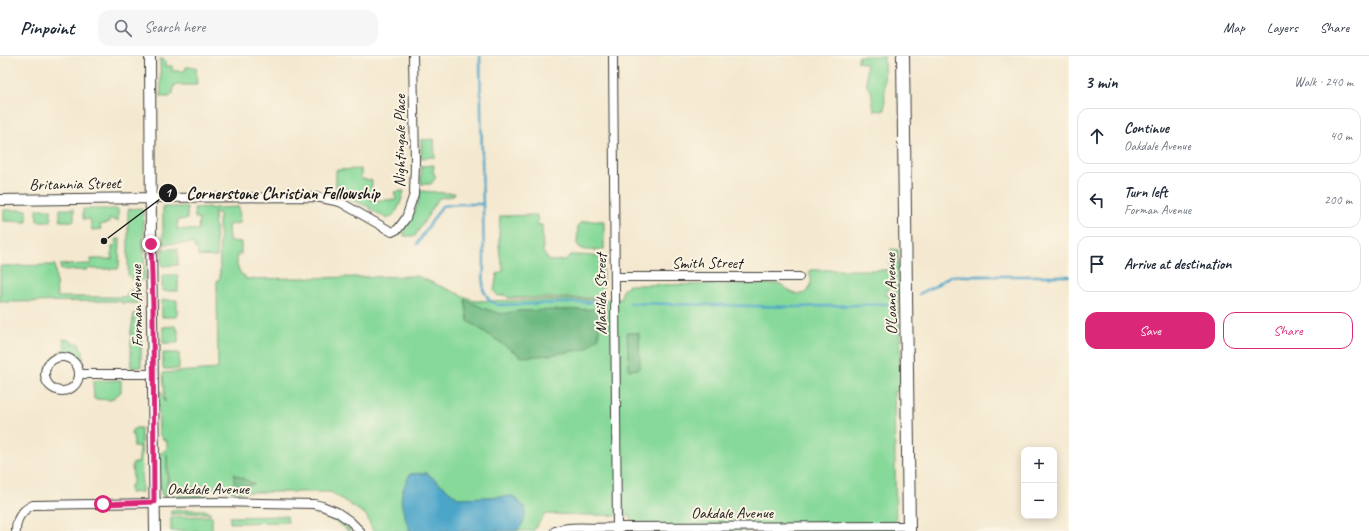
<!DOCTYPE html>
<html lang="en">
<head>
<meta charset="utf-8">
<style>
	body { margin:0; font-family:Caveat,sans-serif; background:#f6f6f7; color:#1f2937 }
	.controls { position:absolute; right:12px; bottom:12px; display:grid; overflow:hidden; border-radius:8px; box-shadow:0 2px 10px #0003 }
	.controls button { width:36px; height:36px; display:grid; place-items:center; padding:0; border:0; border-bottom:1px solid #e0e1e3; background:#fff; color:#1f2937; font:20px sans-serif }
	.stop { position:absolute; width:12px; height:12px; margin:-9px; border:3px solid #db2777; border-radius:50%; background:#fff }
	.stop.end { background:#db2777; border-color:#fff; box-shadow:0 1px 4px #0008 }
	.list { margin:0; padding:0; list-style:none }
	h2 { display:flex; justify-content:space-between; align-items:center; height:52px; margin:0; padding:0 16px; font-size:17px }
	h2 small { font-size:13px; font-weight:400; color:#747a83 }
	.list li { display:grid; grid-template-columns:26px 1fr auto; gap:12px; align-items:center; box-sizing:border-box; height:56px; margin:0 8px 8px; padding:0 8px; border:1px solid #e0e1e3; border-radius:12px }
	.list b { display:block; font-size:15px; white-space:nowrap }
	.list p { margin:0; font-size:13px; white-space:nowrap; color:#747a83 }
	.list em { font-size:13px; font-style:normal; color:#747a83 }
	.actions { display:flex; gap:8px; padding:12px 16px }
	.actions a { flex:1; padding:9px 0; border:1px solid #db2777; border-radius:12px; text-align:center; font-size:14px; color:#db2777 }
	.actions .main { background:#db2777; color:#fff }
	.icon { flex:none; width:22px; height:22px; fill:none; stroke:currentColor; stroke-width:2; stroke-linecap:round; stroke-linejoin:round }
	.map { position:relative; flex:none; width:1069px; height:475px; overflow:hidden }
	header { display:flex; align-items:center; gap:24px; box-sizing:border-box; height:56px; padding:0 20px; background:#fff; border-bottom:1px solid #e0e1e3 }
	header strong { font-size:19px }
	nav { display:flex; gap:22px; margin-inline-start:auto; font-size:14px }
	.search { width:280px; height:36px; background:#f6f6f7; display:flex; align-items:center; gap:10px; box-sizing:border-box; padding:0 14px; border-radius:12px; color:#747a83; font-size:15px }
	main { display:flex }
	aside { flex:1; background:#fff }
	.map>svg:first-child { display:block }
	.green { fill:#87d99a; stroke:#527a5b; fill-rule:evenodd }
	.forest { fill:#6db982; stroke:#446a4f }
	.water { fill:#4ca5c9; stroke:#346072 }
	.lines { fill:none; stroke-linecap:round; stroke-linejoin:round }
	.stream { stroke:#4ca5c9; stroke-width:2.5 }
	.minor-casing { stroke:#3c3b37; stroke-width:10 }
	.tertiary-casing { stroke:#3c3b37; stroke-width:12 }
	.secondary-casing { stroke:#3c3b37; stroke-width:14 }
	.minor { stroke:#fff; stroke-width:8 }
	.tertiary { stroke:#fff; stroke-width:10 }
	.secondary { stroke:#fff; stroke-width:12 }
	.route { stroke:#db2777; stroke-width:5 }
	.labels { text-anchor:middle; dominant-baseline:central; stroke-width:4; stroke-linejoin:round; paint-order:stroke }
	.street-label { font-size:16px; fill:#1c1c1c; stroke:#fcf5e5 }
	.leader { fill:none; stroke:#1c1c1c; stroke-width:1.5 }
	.callout-dot { fill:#1c1c1c; stroke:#fcf5e5; stroke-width:1.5 }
	.mark-label { font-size:12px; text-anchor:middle; font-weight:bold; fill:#fff }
	.callout-label { font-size:17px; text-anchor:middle; font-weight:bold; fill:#1c1c1c; stroke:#fcf5e5; stroke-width:4; stroke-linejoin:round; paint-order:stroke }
</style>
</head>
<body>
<header>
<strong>Pinpoint</strong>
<div class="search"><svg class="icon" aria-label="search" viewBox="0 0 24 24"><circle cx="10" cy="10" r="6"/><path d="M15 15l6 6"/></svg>Search here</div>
<nav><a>Map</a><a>Layers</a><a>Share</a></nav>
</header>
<main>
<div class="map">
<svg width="1069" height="475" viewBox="0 0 1069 475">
	<rect width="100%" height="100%" fill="#fcf5e5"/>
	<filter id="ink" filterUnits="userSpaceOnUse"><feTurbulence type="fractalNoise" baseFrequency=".025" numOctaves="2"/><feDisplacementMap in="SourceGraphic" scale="8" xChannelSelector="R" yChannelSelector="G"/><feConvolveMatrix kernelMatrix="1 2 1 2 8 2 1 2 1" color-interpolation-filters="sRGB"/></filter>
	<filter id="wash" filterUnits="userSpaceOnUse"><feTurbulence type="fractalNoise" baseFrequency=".012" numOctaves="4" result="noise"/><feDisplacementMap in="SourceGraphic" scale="16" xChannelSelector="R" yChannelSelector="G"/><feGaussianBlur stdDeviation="0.9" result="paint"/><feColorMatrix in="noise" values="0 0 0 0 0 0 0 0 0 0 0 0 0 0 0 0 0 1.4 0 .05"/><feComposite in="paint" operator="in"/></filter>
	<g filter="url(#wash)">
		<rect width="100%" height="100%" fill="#f4e9d0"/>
		<path class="green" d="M860,0h24l1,54 -11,1 -3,-21 -4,-3 -1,-23 -8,-2v-5z
			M160,3l5,1v6h7v5h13l1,-4h10l1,18h-23l-1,9 -4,3h-8z
			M434,83l1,18 -14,1v-18z
			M434,109l-1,7 3,5 -5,7h-10v-18z
			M361,113v10l11,1 -1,20h22l2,1 1,-3 -2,-6 10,-1c-3,10 -6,24 -17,28l-18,-11v-2h-3l-30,-12v-24z
			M420,135c12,0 23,3 35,2l-2,3 -14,2 -24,38h-11c-1,-10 7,-17 11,-26 3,-6 4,-12 5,-19z
			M163,151h24v12l-9,1 -1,9 21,1 1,-12h-4l-1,-10 16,-1 1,2h2v-1l26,-1 1,16 -12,2 1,16 12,1v12h-4v12l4,8 4,2v3l172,-3 58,25 146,-2 2,-10 6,-4 151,-1c5,2 8,7 13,9 15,5 22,-8 16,-21l2,-2h75l4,-1v-2l1,-18 7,1 3,141h-7l2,140h-265v-15l-86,-2 -12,17h-160l-7,-16 -35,-23h-100l-1,-3 -61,-2 -2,-33v45l-5,-4 -2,-6 -1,-31 2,-5 6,-4v-8l-3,-1 -5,-6 -1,-41 3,-2 4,11 -2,-29 55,-4 -1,-89h2l1,-2 -1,-65h-5l3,44 -19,-1 -1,-8h-3v-5l-31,1zM894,226l3,30 -4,2 -1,-19h-8c5,-3 5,-9 10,-13z
			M141,152l2,3 2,68 -5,2 -8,-1 -4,-5v-64l1,-2z
			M37,153h14v12h-14z
			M60,153h14v12h-14z
			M83,153h35v12l-9,-2v4l-9,2 1,4 -9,1 -2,-11h-7z
			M4,154h23v12l-23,-1z
			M537,159l1,10h4l1,27 6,9 16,-1 6,-5 32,1v42h-95l-3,-3 -7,1 -4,-5 3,-17 7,-4c-7,-17 -5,-36 -4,-54z
			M584,165h20v28c-9,1 -22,4 -27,-5l1,-19z
			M116,183h4l-1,27 -1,3h-27l-1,-1 -4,2h-25l-1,-5 31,-1v-5h21v-12l4,-3z
			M162,193h16v16l-16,1z
			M55,209l2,32h69l4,-7 10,-1 1,14h-20v-2l-121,1v-36z
			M162,219h16v16h-16z
			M162,244h15v17h-15z
			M134,257h7v54l-8,1 -2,-1v-36z
			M175,270l1,3 2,1v13h-15v-16z
			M63,283l7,1 2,3h7l2,6 2,1v16l-10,-9 -12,-3 -1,-3 5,-3z
			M163,297h16v16h-16z
			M121,324v12l-10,8 -17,-1 -1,-18z
			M136,372h5l1,62v2l-12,1v-8l3,-2 -1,-19 7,-2v-16l-5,1 -1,-12h-2l1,-5z
			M202,439l7,1 -6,3 -32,1v-4z
			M171,454h34l6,3 -40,1z
			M320,455l18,8 13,12h-4c-10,-11 -21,-15 -36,-18z
			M212,460v15h-41v-14z
			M287,460l1,6 -58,1v-6z"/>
		<path class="forest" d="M465,243l18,9 18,6 16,-3 82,-2v28l-13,12 -36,6 -28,2 -54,-36z
			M627,277h12l1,33 -2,3 -9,1z
			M234,418l20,10 -20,6z"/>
		<path class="water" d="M427,417l31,25 55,-2 13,13c-1,9 -2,18 -11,22h-105c-9,-26 -14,-31 0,-57z"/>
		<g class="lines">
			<path class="stream" d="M480,0l4,203 -1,30 6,11 9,5 99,-3
				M417,188l25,-38 17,-2h24
				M919,238l16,-8 15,-10h119
				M630,247l166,4 92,-3"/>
		</g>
	</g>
	<g filter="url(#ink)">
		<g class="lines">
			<g class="minor-casing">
				<path id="minor" d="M613,0l4,475
					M151,142l165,-1 24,5 52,30 6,-3 8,-11 8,-24 1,-32 -2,-106
					M615,221h184
					M45 318a17 17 0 1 1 34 0a17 17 0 1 1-34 0Z
					M80,318h72
					M16,475c0,-13 6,-21 17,-26l185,-3 96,2 8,2 15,6 13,9 10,10
					M555,475c17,-7 43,-1 62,-4l292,-1"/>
			</g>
			<g class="tertiary-casing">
				<path id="tertiary" d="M150,0l1,188 4,287
					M0,144l151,-2"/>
			</g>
			<g class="secondary-casing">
				<path id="secondary" d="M903,0l6,475"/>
			</g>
			<use href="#minor" class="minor"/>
			<use href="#tertiary" class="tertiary"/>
			<use href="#secondary" class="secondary"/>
		</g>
	</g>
	<g class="lines" filter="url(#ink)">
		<path class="route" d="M103,448l51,-2 -1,-196 -2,-62"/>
	</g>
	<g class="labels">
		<g class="street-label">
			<text transform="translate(400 85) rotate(-90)">Nightingale Place</text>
			<text transform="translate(75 128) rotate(-1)">Britannia Street</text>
			<text x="707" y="207">Smith Street</text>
			<text transform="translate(601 238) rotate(-90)">Matilda Street</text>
			<text transform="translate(891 238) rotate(-91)">O'Loane Avenue</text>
			<text transform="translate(137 250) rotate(-91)">Forman Avenue</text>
			<text x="208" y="433">Oakdale Avenue</text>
			<text x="732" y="457">Oakdale Avenue</text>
		</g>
	</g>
	<path class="leader" d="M104 185L168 137"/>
	<g class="callout-dot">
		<circle cx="104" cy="185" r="4"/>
		<circle cx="168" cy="137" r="10"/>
	</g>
	<g class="mark-label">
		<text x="168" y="141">1</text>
	</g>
	<g class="callout-label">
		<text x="283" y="143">Cornerstone Christian Fellowship</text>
	</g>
</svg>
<div class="controls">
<button>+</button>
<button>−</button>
</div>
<div class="stop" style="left:103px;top:448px"></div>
<div class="stop end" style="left:151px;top:188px"></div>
</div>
<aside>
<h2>3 min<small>Walk · 240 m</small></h2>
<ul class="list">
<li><svg class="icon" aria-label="ahead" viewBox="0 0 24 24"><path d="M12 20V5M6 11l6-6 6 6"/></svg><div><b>Continue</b><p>Oakdale Avenue</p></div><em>40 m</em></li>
<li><svg class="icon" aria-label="left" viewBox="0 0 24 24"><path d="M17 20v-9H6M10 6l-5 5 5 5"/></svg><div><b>Turn left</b><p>Forman Avenue</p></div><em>200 m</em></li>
<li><svg class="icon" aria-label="arrive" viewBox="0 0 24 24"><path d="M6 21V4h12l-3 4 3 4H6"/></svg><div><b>Arrive at destination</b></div></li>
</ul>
<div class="actions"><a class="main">Save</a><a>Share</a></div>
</aside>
</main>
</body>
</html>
